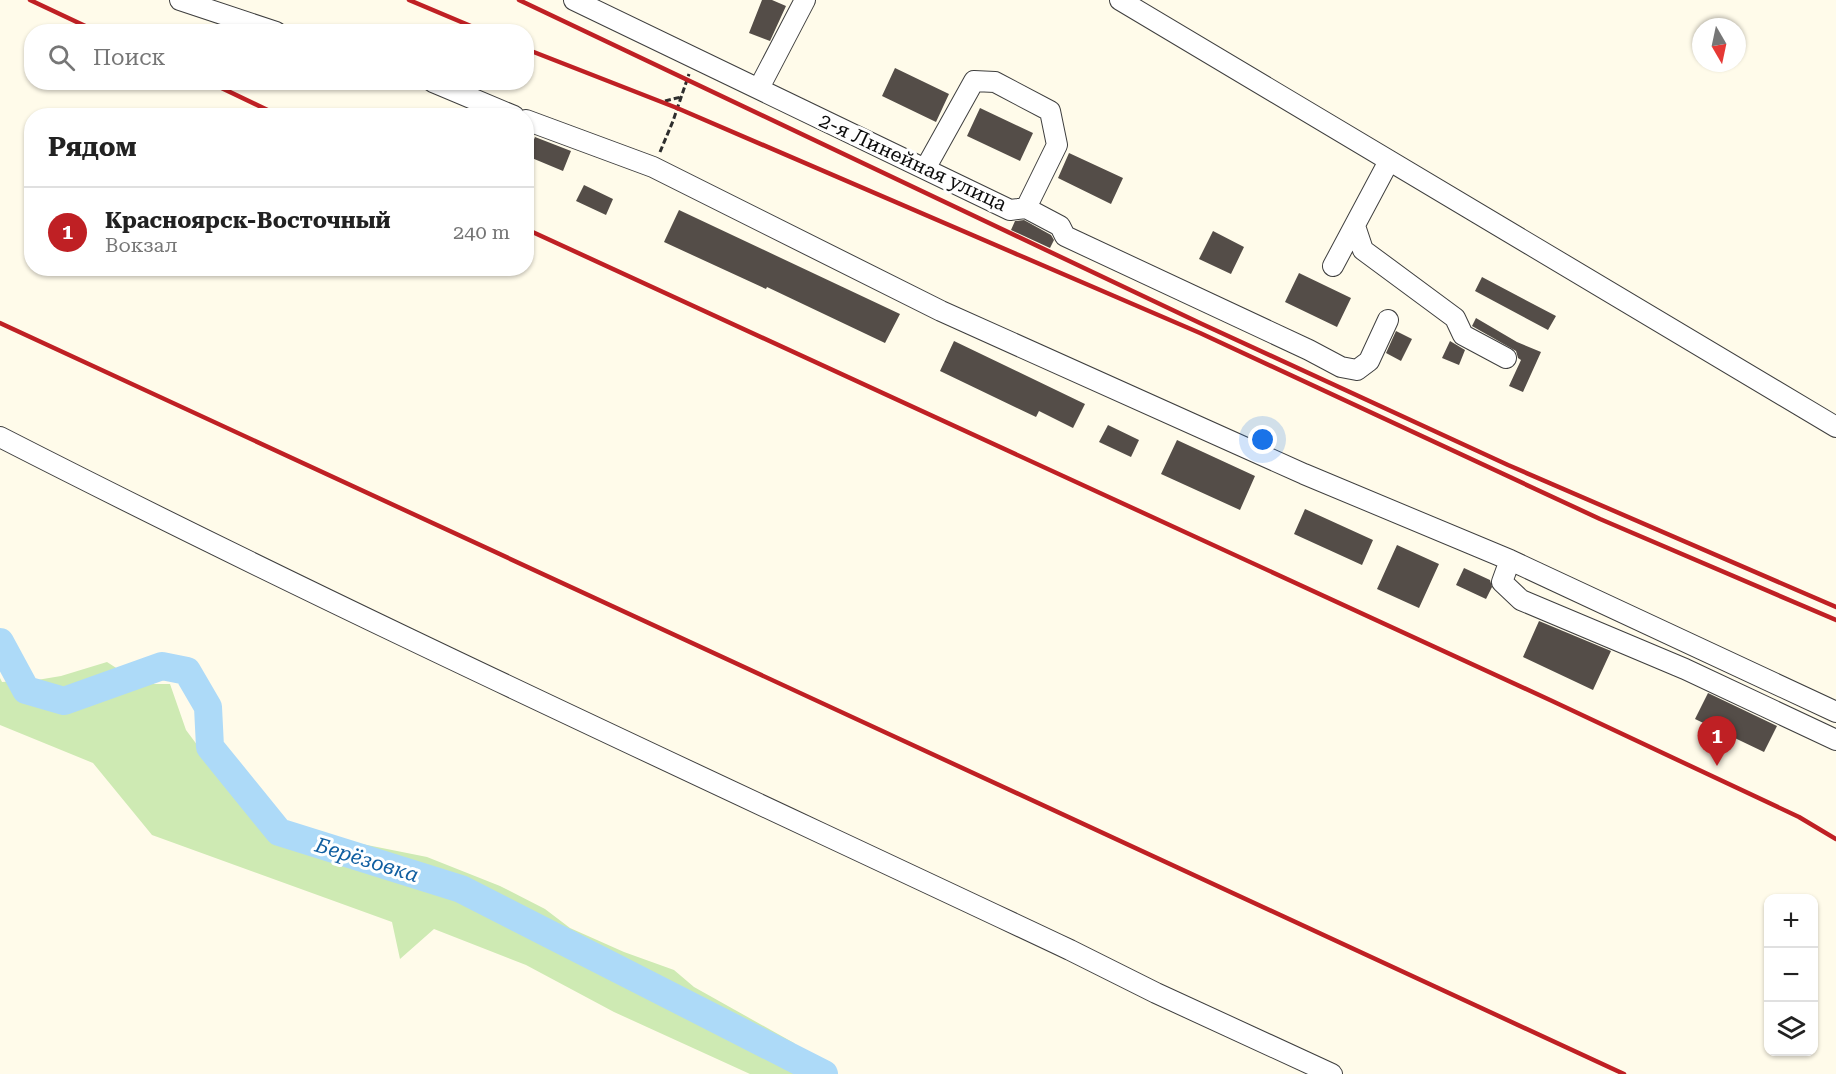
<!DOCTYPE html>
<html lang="ru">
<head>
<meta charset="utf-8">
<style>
	body { margin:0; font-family:"Roboto Serif",serif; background:#f6f6f6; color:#222 }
	.controls { position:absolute; right:18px; bottom:18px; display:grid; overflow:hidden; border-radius:12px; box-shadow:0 2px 4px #0004 }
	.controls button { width:54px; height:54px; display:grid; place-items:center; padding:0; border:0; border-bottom:2px solid #e0e0e0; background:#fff; color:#222; font:30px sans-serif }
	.compass { position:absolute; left:1692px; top:18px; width:54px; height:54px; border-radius:50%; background:#fff; box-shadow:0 2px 4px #0004; rotate:171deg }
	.you { position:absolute; left:1263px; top:440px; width:21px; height:21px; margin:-15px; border:4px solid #fff; border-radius:50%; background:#1a73e8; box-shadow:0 0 0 9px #1a73e833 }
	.badge { display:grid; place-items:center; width:39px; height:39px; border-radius:50%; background:#bf2024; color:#fff; font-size:20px; font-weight:700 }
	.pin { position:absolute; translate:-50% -50px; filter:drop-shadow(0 2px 3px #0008) }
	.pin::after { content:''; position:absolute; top:32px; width:21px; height:18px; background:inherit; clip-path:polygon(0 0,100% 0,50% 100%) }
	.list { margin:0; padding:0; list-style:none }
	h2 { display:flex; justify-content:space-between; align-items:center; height:78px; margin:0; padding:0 24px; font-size:26px }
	h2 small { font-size:20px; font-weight:400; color:#767676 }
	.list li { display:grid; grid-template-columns:39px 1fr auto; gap:18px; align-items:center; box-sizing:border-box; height:90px; padding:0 24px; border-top:2px solid #e0e0e0 }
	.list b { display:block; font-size:22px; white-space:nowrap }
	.list p { margin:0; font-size:20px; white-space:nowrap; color:#767676 }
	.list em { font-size:20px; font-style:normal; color:#767676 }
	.icon { flex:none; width:33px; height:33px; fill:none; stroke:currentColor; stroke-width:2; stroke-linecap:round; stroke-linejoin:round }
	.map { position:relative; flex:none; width:1836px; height:1074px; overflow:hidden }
	.search { position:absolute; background:#fff; box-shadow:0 2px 4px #0004; left:24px; top:24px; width:510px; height:66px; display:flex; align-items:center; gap:15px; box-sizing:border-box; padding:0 21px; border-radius:24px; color:#767676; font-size:22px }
	.panel { position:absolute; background:#fff; box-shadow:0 2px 4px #0004; left:24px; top:108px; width:510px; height:168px; border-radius:24px }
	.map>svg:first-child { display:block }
	.green { fill:#ceeab3 }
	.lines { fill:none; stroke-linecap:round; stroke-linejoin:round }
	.river { stroke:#addaf8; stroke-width:28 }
	.building { fill:#544d48 }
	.minor-casing { stroke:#3f3f3f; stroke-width:22 }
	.path { stroke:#2e2e2e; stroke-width:3; stroke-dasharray:6 3; stroke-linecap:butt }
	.minor { stroke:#fff; stroke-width:20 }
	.rail { stroke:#bf2024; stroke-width:4.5 }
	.labels { text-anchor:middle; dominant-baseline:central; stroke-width:6; stroke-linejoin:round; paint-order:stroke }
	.street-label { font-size:20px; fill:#0c0c0c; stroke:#fff }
	.water-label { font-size:21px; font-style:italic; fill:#115fa1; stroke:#fff }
</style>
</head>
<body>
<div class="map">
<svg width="1836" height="1074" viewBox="0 0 1836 1074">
	<rect width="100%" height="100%" fill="#fffbea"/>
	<path class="green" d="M107,662l34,22h29l16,46 44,59 57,35 50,15 90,18 73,29 45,23 25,19 54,24 50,18 20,17 100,56 22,31h-66l-136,-62 -88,-47 -92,-36 -34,30 -8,-37 -240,-87 -59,-72 -93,-38v-47l2,4 35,-2 24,-4z"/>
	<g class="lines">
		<path class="river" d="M0,642l26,48 38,11 98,-35 25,5 21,36 2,40 69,85 182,57 363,185"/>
	</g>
	<path class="building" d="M762,0h10l14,6 -16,35 -21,-8z
		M895,68l54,26 -13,28 -54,-26z
		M980,108l53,25 -13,28 -53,-25z
		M535,137l36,14 -8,20 -36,-15z
		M1069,153l54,25 -12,26 -53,-26z
		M584,185l29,14 -7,16 -30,-14z
		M679,210l221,104 -15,29 -118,-56 -1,2 -102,-47z
		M1024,220l27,15 3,5 -4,8 -39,-18 4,-9z
		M1213,231l31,16 -13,27 -32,-15z
		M1299,273l52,25 -14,29 -52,-25z
		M1482,277l74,39 -8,14 -73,-39z
		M1476,318l41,24 24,10 -18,40 -14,-6 12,-26 -3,-2 -2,-7 -44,-25z
		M1396,331l16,8 -11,22 -15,-8z
		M954,341l131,63 -12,24 -34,-17 -3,6 -96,-46z
		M1450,341l15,9 -6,15 -17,-7z
		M1108,425l31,15 -8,17 -32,-15z
		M1177,440l78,36 -15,34 -79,-36z
		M1305,509l68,31 -11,25 -68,-31z
		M1397,545l42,19 -20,44 -42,-19z
		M1464,568l26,12 2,7 -6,12 -30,-14z
		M1539,621l72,30 -18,39 -70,-33z
		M1708,693l69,33 -13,26 -69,-33z"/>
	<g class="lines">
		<g class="minor-casing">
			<path id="minor" d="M180,0l96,32
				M574,0l436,210 16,-2 34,18 5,10 244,114 32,17 16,3 12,-9 19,-41
				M1120,0l716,427
				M433,82l81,34
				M759,88l46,-88
				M526,120l127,47 288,144 363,163 206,86 326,152
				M925,169l49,-88 21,1 55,29 7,34 -31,63
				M1355,226l8,24 92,68 8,17 43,23
				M1333,266l56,-105
				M0,437c352,180 712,344 1070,513l86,43 176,81
				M1510,560l-8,22 19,18 164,69 151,71"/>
		</g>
		<path class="path" d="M665,101l16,-4
			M660,152l13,-31 16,-47"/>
		<use href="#minor" class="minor"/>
		<path class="rail" d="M30,0l68,32
			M409,0l76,32
			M519,0l683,324 306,141 328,142
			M526,49l151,59 523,225 400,186 236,101
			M209,82l71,34
			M526,229l1024,471 249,117 37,22
			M0,323l1624,751"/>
	</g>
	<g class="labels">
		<g class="street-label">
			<text transform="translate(913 162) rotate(25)">2-я Линейная улица</text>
		</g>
		<g class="water-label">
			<text transform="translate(367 860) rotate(17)">Берёзовка</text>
		</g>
	</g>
</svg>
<div class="controls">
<button>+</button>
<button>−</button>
<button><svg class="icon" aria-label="layers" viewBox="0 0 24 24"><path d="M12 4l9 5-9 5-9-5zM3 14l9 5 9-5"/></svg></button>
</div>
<svg class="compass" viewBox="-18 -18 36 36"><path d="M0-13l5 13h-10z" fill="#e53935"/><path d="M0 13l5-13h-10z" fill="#767676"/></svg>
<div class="you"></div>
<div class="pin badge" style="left:1717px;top:766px">1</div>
<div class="search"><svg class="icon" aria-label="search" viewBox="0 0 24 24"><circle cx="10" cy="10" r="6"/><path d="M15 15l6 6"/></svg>Поиск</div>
<section class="panel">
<h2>Рядом<small></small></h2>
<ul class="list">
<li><span class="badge">1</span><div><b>Красноярск-Восточный</b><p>Вокзал</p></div><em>240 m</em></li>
</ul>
</section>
</div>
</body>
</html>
